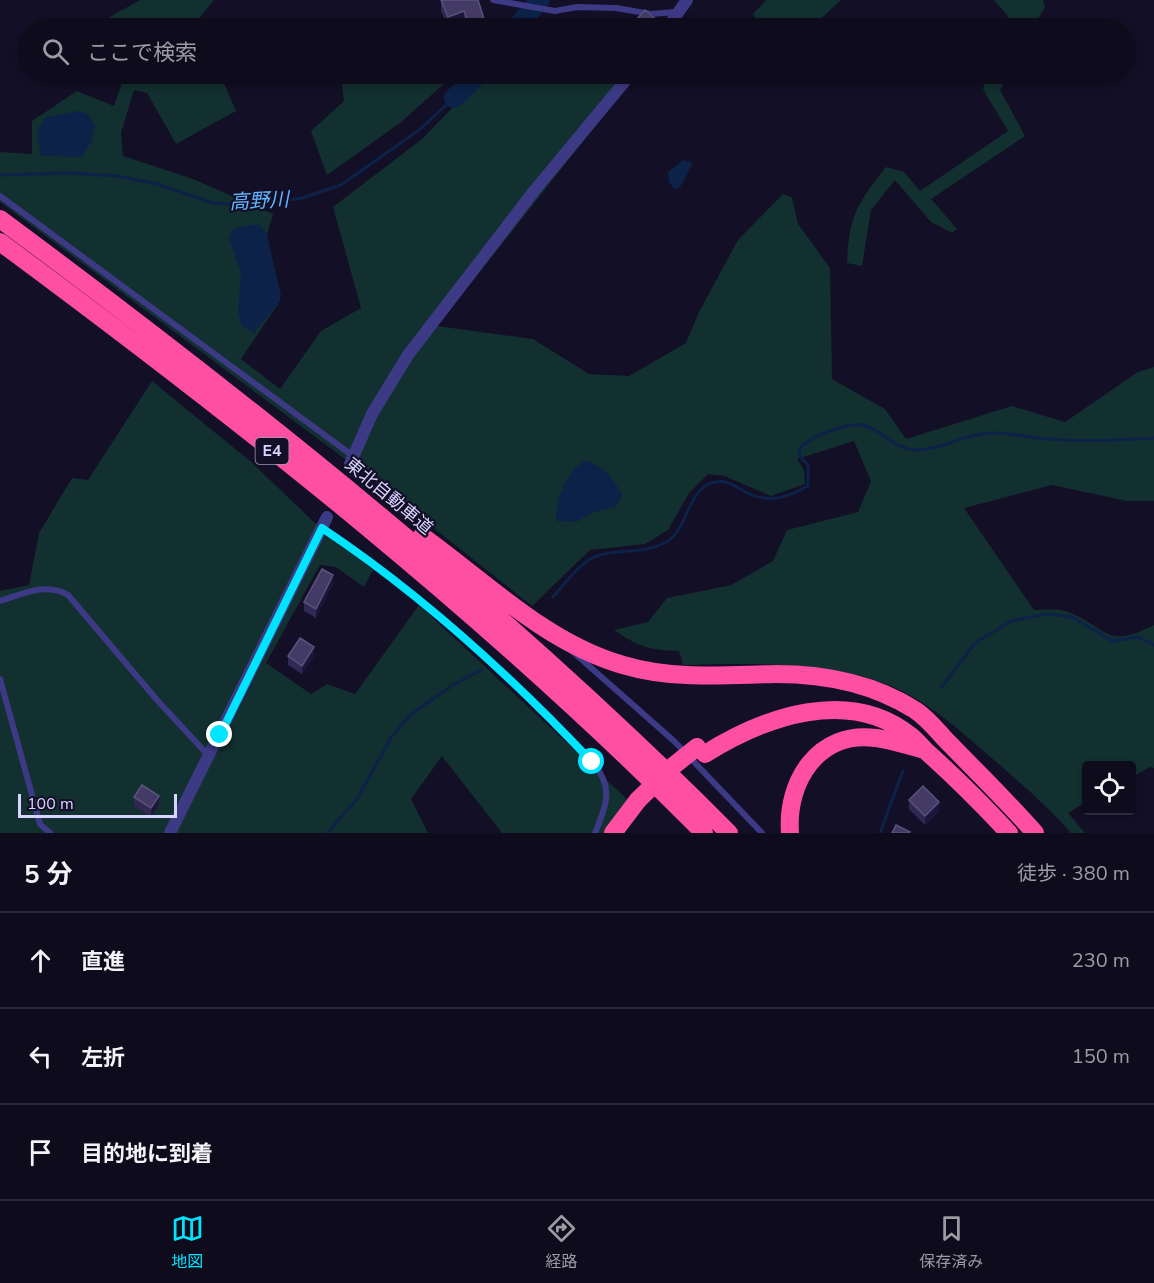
<!DOCTYPE html>
<html lang="ja">
<head>
<meta charset="utf-8">
<style>
	body { margin:0; font-family:"Nunito Sans","Noto Sans JP",sans-serif; background:#1c1929; color:#f1f3f6 }
	.controls { position:absolute; right:18px; bottom:18px; display:grid; overflow:hidden; border-radius:6px; box-shadow:0 3px 9px #0003 }
	.controls button { width:54px; height:54px; display:grid; place-items:center; padding:0; border:0; border-bottom:2px solid #2e2b3b; background:#0e0b1c; color:#f1f3f6; font:30px sans-serif }
	.scale { position:absolute; left:18px; bottom:15px; width:159px; box-sizing:border-box; padding-left:6px; border:3px solid #d9d4ff; border-top:0; font-size:16px; line-height:21px; white-space:nowrap; color:#d9d4ff; -webkit-text-stroke:4px #130f26; paint-order:stroke }
	.stop { position:absolute; width:18px; height:18px; margin:-14px; border:4px solid #00e5ff; border-radius:50%; background:#fff }
	.stop.end { background:#00e5ff; border-color:#fff; box-shadow:0 2px 6px #0008 }
	.list { margin:0; padding:0; list-style:none }
	h2 { display:flex; justify-content:space-between; align-items:center; height:78px; margin:0; padding:0 24px; font-size:26px }
	h2 small { font-size:20px; font-weight:400; color:#9b9ba3 }
	.list li { display:grid; grid-template-columns:39px 1fr auto; gap:18px; align-items:center; box-sizing:border-box; height:96px; padding:0 24px; border-top:2px solid #2e2b3b }
	.list b { display:block; font-size:22px; white-space:nowrap }
	.list em { font-size:20px; font-style:normal; color:#9b9ba3 }
	.icon { flex:none; width:33px; height:33px; fill:none; stroke:currentColor; stroke-width:2; stroke-linecap:round; stroke-linejoin:round }
	.map { position:relative; flex:none; width:1154px; height:833px; overflow:hidden }
	.search { position:absolute; background:#0e0b1c; box-shadow:0 3px 9px #0003; left:18px; right:18px; top:18px; height:66px; display:flex; align-items:center; gap:15px; box-sizing:border-box; padding:0 21px; border-radius:33px; color:#9b9ba3; font-size:22px }
	.sheet { height:366px; background:#0e0b1c }
	nav { display:flex; justify-content:space-around; align-items:center; box-sizing:border-box; height:84px; border-top:2px solid #2e2b3b; background:#0e0b1c; font-size:16px; color:#9b9ba3 }
	nav a { display:grid; justify-items:center; gap:3px }
	nav .on { color:#00e5ff }
	.map>svg:first-child { display:block }
	.green { fill:#12302f }
	.water { fill:#0c2248 }
	.lines { fill:none; stroke-linecap:round; stroke-linejoin:round }
	.stream { stroke:#0c2248; stroke-width:3 }
	.river { stroke:#0c2248; stroke-width:20 }
	.lane { stroke:#3d3a85; stroke-width:6 }
	.street { stroke:#3d3a85; stroke-width:12 }
	.highway { stroke:#ff4fa3; stroke-width:18 }
	.highway-bridge { stroke:#ff4fa3; stroke-width:18 }
	.wall { fill:#312854 }
	.shaded-wall { fill:#1d163a }
	.building { fill:#433a66; stroke:#5a527e; stroke-width:1.5 }
	.route { stroke:#00e5ff; stroke-width:8 }
	.labels { text-anchor:middle; dominant-baseline:central; stroke-width:4.5; stroke-linejoin:round; paint-order:stroke }
	.shield { fill:#130f26; stroke:#9e99be; stroke-width:1.5 }
	.shield-label { font-size:16px; font-weight:bold; fill:#d9d4ff }
	.street-label { font-size:18px; fill:#d9d4ff; stroke:#130f26 }
	.water-label { font-size:20px; font-style:italic; fill:#62b6ff; stroke:#130f26 }
</style>
</head>
<body>
<div class="map">
<svg width="1154" height="833" viewBox="0 0 1154 833">
	<rect width="100%" height="100%" fill="#130f26"/>
	<path class="green" d="M140,0h74l-23,28h-94v-4z
		M766,0h75l-30,28h-49l-9,-14z
		M994,0h49l2,7 -12,21h-29l4,-12z
		M125,74h95l16,37 -60,33 -29,-51 -13,-3 -13,43 2,23 70,23 80,35 -6,21 13,66 -39,58 39,30 41,-58 40,-23 -28,-101 89,-68 63,-65h132l9,13 -189,239 96,13 56,35 40,2 57,-33 12,-29 40,-74 45,-46 9,4 6,26 32,44 2,111 53,30 21,30 106,-33 53,16 73,-50 16,-5v134h-27l-75,-16 -88,23 70,102c10,0 24,-2 34,2 41,16 37,38 86,13v143l-4,-1 -18,10v-11h-46v36l-18,11 17,20h-14c-21,-24 -45,-45 -69,-66 -36,-31 -74,-68 -119,-84 -62,-23 -135,-19 -200,-18l-4,-14c-29,-1 -41,-4 -65,-21l34,-8 19,-24 64,-13 42,-24 14,-31 71,-18 13,-31 -17,-40 -57,18 7,11 1,14 -34,12 -47,-20 -16,-2 -19,19 -21,37 -23,14 -55,6 -58,56 -167,-132 -365,-272v-50l32,2v-33l45,-30 37,15z
		M341,74h114l-55,49 -73,52 -16,-44 33,-30z
		M988,74h21l-9,16 25,46 -94,63 26,30 -5,4 -21,-11 -36,-42 -24,30 -9,56 -15,-3c2,-48 10,-59 39,-96l18,5 16,19 88,-60 -25,-42z
		M152,381l98,80 64,61 59,48 -9,17 -28,-20 -16,-2 -54,98 45,31 16,-10 28,10 64,-89 210,196 -26,32h-101l-60,-77 -31,43 17,34h-428v-242l29,-6 10,-52 33,-55 16,2z"/>
	<path class="water" d="M77,111l11,3 7,11 -4,17 -9,15 -41,-1 -4,-23 7,-15z
		M683,160l10,3 -13,24 -5,3 -6,-8 -1,-10z
		M248,225h12l7,10 14,60 -1,6 -26,32 -12,-7 -4,-13 3,-40 -12,-35 4,-9z
		M585,461c19,4 27,17 37,33l-5,12 -25,7 -16,9 -20,-1c-1,-19 11,-52 29,-60z"/>
	<g class="lines">
		<path class="stream" d="M0,175l69,-2 48,3 40,8 56,19 41,2 48,-7 39,-13 78,-55 35,-32
			M553,597c12,-13 24,-31 39,-39 24,-11 52,-2 76,-17 20,-13 20,-54 47,-59 10,-2 17,2 25,7 25,15 43,11 68,-3v-21l-8,-8 -1,-8c11,-12 50,-29 67,-23 20,7 30,25 53,24 24,-1 46,-16 71,-17 19,-1 39,5 59,6 36,3 69,1 105,-1
			M941,688l34,-45 36,-22 35,-7 26,3 40,24 26,-4 16,8
			M327,833l30,-34 35,-63 19,-22 42,-29 28,-15
			M880,833l23,-62"/>
		<path class="river" d="M516,28l24,-28
			M454,98l25,-24"/>
		<path class="lane" d="M493,0l62,11 22,-4 39,1 35,6 25,-2
			M0,196l353,260
			M322,528c99,66 188,147 270,234 22,24 15,43 3,71
			M0,601c23,-7 46,-19 68,-6l89,105 51,55
			M572,651l102,90 88,92
			M0,679l40,145 10,9"/>
		<path class="street" d="M667,28l20,-28
			M350,464l22,-50 36,-59 126,-164 97,-117
			M170,833l157,-316"/>
		<path class="highway" d="M0,219c255,189 504,388 729,614
			M0,242c246,182 488,373 704,591
			M422,536c64,46 124,107 201,129 50,15 102,10 153,9 48,0 98,10 139,36 12,8 20,18 29,28 31,32 62,62 91,95
			M705,754c59,-37 144,-68 206,-18 6,5 11,11 16,16 29,26 56,53 82,81
			M613,833l25,-33
			M790,833c-4,-51 28,-103 86,-95 15,2 30,7 45,11"/>
		<path class="highway-bridge" d="M638,800l34,-33 25,-20"/>
	</g>
	<path class="wall" d="M441,0h33l11,28h-19l-2,-5 -14,5h-2l-7,-17z
		M637,19l22,9h-22z
		M333,583l-17,35 -12,-7v-9z
		M288,656h26l-12,18 -14,-9z
		M134,797l25,8 -8,12 -17,-11z
		M909,800l30,11 -14,14 -16,-16z"/>
	<path class="shaded-wall" d="M464,11v12l-16,5v-11z
		M485,22v6h-15v-1z
		M659,22v6h-5z
		M333,575v8l-17,35v-9z
		M314,647v9l-12,18v-8z
		M159,796v9l-8,12v-9z
		M939,802v9l-14,14v-9z"/>
	<path class="building" d="M441,0h37l7,22 -15,5 -6,-16 -16,6z
		M645,10l14,12 -5,6h-5l-12,-9z
		M322,569l11,6 -17,34 -12,-7z
		M300,638l14,9 -12,19 -14,-10z
		M142,785l17,11 -8,12 -17,-11z
		M923,786l16,16 -14,14 -16,-16z
		M896,825l14,7 -1,1h-17z"/>
	<g class="lines">
		<path class="route" d="M220,735l102,-207c99,66 188,147 270,234"/>
	</g>
	<g class="labels">
		<rect class="shield" x="255.5" y="438" width="33" height="26" rx="4.5"/>
		<g class="shield-label">
			<text x="272" y="451">E4</text>
		</g>
		<g class="street-label">
			<text transform="translate(389 496) rotate(40)">東北自動車道</text>
		</g>
		<g class="water-label">
			<text transform="translate(259 201) rotate(-3)">高野川</text>
		</g>
	</g>
</svg>
<div class="controls">
<button><svg class="icon" aria-label="locate" viewBox="0 0 24 24"><circle cx="12" cy="12" r="6"/><path d="M12 2v4M12 18v4M2 12h4M18 12h4"/></svg></button>
</div>
<div class="scale">100 m</div>
<div class="stop" style="left:592px;top:762px"></div>
<div class="stop end" style="left:220px;top:735px"></div>
<div class="search"><svg class="icon" aria-label="search" viewBox="0 0 24 24"><circle cx="10" cy="10" r="6"/><path d="M15 15l6 6"/></svg>ここで検索</div>
</div>
<section class="sheet">
<h2>5 分<small>徒歩 · 380 m</small></h2>
<ul class="list">
<li><svg class="icon" aria-label="ahead" viewBox="0 0 24 24"><path d="M12 20V5M6 11l6-6 6 6"/></svg><div><b>直進</b></div><em>230 m</em></li>
<li><svg class="icon" aria-label="left" viewBox="0 0 24 24"><path d="M17 20v-9H6M10 6l-5 5 5 5"/></svg><div><b>左折</b></div><em>150 m</em></li>
<li><svg class="icon" aria-label="arrive" viewBox="0 0 24 24"><path d="M6 21V4h12l-3 4 3 4H6"/></svg><div><b>目的地に到着</b></div></li>
</ul>
</section>
<nav>
<a class="on"><svg class="icon" aria-label="map" viewBox="0 0 24 24"><path d="M3 6l6-2 6 2 6-2v14l-6 2-6-2-6 2zM9 4v14M15 6v14"/></svg>地図</a>
<a><svg class="icon" aria-label="directions" viewBox="0 0 24 24"><path d="M12 3l9 9-9 9-9-9zM9 14v-3h6M13 9l2 2-2 2"/></svg>経路</a>
<a><svg class="icon" aria-label="saved" viewBox="0 0 24 24"><path d="M7 4h10v16l-5-4-5 4z"/></svg>保存済み</a>
</nav>
</body>
</html>
